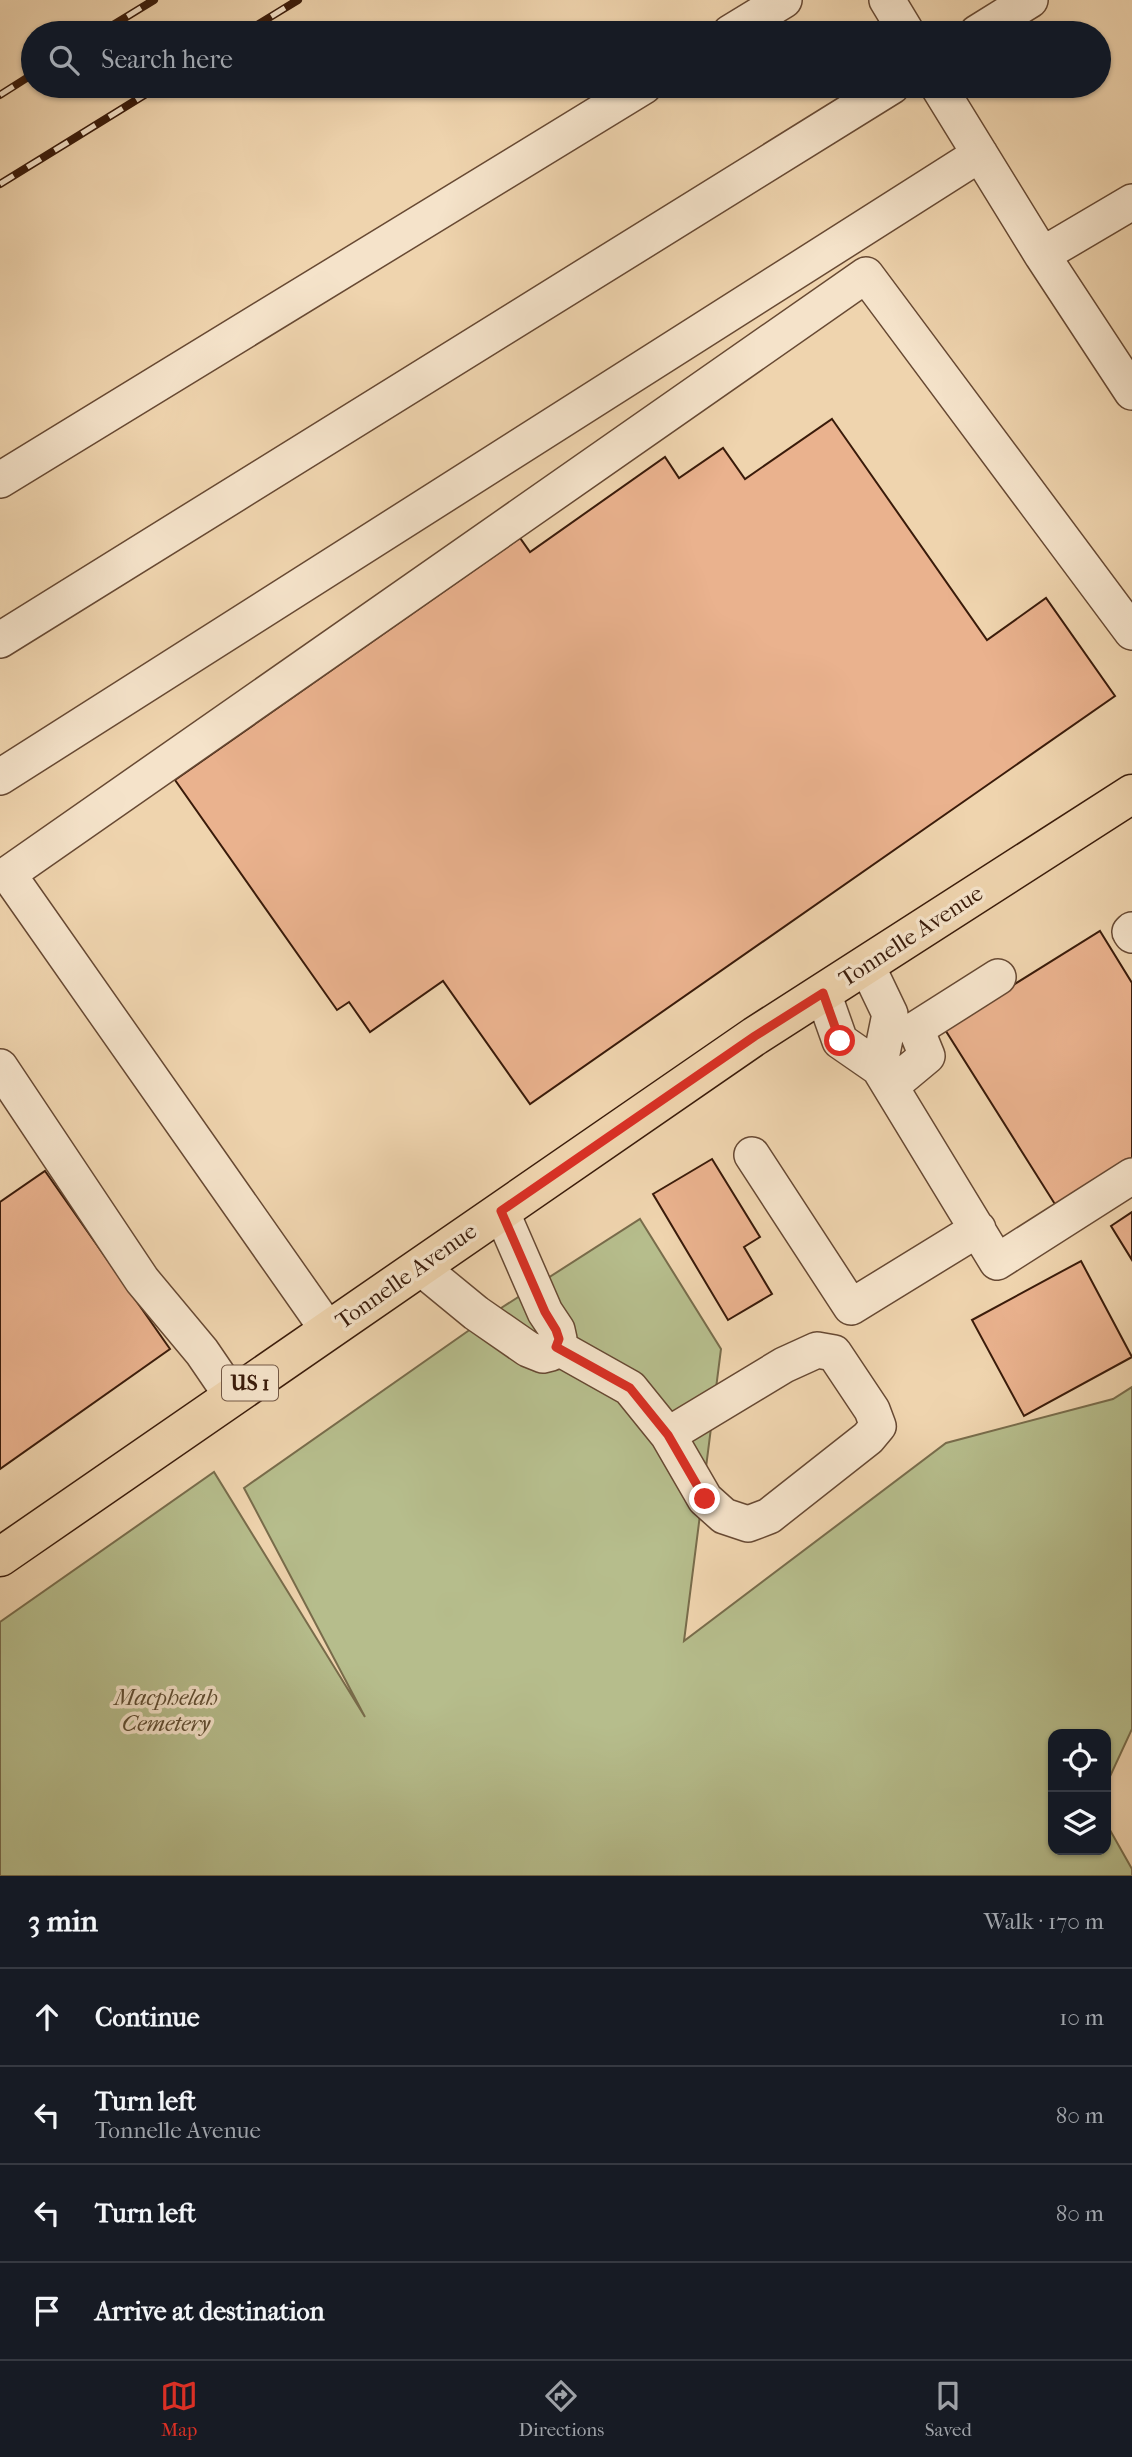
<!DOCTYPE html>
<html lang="en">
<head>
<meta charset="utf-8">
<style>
	body { margin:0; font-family:"IM FELL French Canon",serif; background:#20242c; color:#f1f3f6 }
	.controls { position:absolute; right:21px; bottom:21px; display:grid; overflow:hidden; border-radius:14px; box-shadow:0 2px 5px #0004 }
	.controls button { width:63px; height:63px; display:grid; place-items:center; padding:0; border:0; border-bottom:2px solid #363941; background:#171b24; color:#f1f3f6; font:35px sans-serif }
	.stop { position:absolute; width:21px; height:21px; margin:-16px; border:5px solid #d93025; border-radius:50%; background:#fff }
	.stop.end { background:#d93025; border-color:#fff; box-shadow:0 2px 7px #0008 }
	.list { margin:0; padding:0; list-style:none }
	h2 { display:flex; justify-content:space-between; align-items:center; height:91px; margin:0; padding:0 28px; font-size:30px }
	h2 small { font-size:23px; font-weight:400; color:#9ea1a6 }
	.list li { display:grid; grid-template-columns:46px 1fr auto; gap:21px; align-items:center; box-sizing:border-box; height:98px; padding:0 28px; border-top:2px solid #363941 }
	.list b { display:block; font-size:26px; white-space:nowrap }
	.list p { margin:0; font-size:23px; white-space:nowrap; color:#9ea1a6 }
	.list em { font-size:23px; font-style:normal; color:#9ea1a6 }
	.icon { flex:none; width:38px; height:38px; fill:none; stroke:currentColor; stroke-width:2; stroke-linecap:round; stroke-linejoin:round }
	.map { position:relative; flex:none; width:1132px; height:1876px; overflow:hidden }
	.search { position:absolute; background:#171b24; box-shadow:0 2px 5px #0004; left:21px; right:21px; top:21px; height:77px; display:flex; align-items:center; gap:18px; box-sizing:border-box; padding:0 24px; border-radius:38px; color:#9ea1a6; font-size:26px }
	.sheet { height:483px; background:#171b24 }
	nav { display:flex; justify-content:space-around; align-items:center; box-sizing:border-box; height:98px; border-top:2px solid #363941; background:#171b24; font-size:19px; color:#9ea1a6 }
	nav a { display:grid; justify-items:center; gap:4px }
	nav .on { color:#d93025 }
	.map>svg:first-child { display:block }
	.green { fill:#b6bd8c; stroke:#786c4b; stroke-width:2 }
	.building { fill:#eab28e; stroke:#3a1b0a; stroke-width:2 }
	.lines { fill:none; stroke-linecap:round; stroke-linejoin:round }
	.minor-casing { stroke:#674933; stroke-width:38 }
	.major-casing { stroke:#3a1b0a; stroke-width:41 }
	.minor { stroke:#f5e3ca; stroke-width:35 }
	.major { stroke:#efd4ae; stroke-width:38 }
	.rail-casing { stroke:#3a1b0a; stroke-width:8 }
	.rail { stroke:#f5e3ca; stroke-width:5; stroke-dasharray:16; stroke-linecap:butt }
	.route { stroke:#d93025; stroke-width:9 }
	.labels { text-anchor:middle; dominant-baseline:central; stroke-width:7; stroke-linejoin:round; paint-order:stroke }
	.shield { fill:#f5e3ca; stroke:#725744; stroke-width:2 }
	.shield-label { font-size:21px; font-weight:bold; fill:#3a1b0a }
	.street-label { font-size:23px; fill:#3a1b0a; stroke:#f5e3ca }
	.park-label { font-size:23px; font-style:italic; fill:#5f4c31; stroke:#f5e3ca }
</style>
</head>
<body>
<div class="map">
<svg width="1132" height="1876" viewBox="0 0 1132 1876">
	<rect width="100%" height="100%" fill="#efd4ae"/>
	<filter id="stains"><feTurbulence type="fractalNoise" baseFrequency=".00286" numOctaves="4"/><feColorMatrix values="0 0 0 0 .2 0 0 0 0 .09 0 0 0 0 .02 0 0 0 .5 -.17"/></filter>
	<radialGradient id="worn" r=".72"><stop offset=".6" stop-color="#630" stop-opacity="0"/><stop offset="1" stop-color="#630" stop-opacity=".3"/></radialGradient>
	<path class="green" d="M640,1219l81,130 -37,292 262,-198 167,-44 19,-12v342l-26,56v-51h-53v116h53v-27l26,46v7h-1132v-254l214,-150 151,245 -121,-229 254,-178z"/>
	<path class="building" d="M832,419l155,221 59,-42 69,98 -585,408 -87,-123 -73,51 -21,-30 -12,8 -162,-230 345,-242 10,14 135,-95 14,21 44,-30 22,31z
		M1100,931l32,52v180l-74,46 -114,-181z
		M712,1159l48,78 -16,10 28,47 -44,26 -75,-126z
		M45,1171l125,178 -170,120v-267z
		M1132,1212v48l-21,-34z
		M1081,1261l51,96 -108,59 -52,-96z"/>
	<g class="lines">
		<g class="minor-casing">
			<path id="minor" d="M887,0l20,33
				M730,33l54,-33
				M977,33l53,-33
				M938,86l104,169 90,137
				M1042,255l90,-53
				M0,480l644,-394
				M0,640l892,-554
				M0,777l980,-623
				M1132,930l-2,2 2,3
				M867,966l23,48 -11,54
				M823,993l17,48 39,27 118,194 135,-86
				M0,1067l142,213 60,72 30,44
				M891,1086l36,-30 -11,-27 82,-52
				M752,1155l99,152 127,-78
				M420,1267l56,46 52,36 15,6 8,-2 6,-6 2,-8 -2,-9 -12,-18 -44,-101
				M328,1330l-320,-456 858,-599 266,357
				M557,1347l73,41 38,47 37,64 19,17 24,8 21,-8 99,-78 10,-12 -6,-16 -38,-57 -17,-3 -33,15 -116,70"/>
		</g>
		<g class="major-casing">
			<path id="major" d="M0,1557l755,-521 377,-242"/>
		</g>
		<use href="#minor" class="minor"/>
		<use href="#major" class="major"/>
		<g class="rail-casing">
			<path id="rail" d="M100,33l54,-33
				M244,33l54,-33
				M0,95l33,-21
				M0,184l159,-98"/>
		</g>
		<use href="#rail" class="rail"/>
	</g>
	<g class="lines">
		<path class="route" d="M705,1499l-37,-64 -38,-47 -74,-41 3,-8 -3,-9 -11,-18 -44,-101 254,-175 68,-43 17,48"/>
	</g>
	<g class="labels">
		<rect class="shield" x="222" y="1365.5" width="56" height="35" rx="5"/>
		<g class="shield-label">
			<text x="250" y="1383">US 1</text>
		</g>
		<g class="street-label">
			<text transform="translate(911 936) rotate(-33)">Tonnelle Avenue</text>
			<text transform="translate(406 1276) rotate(-35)">Tonnelle Avenue</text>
		</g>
		<g class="park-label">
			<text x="166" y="1697">Macphelah<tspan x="166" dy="26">Cemetery</tspan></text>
		</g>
	</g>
	<rect width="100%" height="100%" filter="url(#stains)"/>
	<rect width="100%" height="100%" fill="url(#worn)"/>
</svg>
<div class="controls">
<button><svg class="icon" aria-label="locate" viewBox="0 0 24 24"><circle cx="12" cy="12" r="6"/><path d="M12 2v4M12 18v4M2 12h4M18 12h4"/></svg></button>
<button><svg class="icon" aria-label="layers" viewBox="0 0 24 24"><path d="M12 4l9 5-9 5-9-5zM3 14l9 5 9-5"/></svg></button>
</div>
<div class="stop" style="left:840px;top:1041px"></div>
<div class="stop end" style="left:705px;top:1499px"></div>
<div class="search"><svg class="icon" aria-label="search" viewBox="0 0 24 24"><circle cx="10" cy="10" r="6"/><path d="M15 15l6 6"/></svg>Search here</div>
</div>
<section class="sheet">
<h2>3 min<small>Walk · 170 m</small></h2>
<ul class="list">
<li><svg class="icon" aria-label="ahead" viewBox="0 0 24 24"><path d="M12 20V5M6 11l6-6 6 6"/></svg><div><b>Continue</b></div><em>10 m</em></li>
<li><svg class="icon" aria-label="left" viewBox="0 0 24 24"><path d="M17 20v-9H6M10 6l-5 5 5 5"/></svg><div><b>Turn left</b><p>Tonnelle Avenue</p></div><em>80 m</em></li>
<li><svg class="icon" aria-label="left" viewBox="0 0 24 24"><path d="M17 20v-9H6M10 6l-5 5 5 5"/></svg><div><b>Turn left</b></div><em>80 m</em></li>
<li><svg class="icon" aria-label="arrive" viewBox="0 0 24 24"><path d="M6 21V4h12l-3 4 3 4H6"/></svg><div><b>Arrive at destination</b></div></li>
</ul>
</section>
<nav>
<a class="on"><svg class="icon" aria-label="map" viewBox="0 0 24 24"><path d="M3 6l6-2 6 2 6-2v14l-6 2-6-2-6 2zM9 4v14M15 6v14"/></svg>Map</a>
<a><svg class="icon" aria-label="directions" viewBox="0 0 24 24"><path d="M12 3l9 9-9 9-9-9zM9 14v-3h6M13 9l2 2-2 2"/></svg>Directions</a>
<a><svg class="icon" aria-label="saved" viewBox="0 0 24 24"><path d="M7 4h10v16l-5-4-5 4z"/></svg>Saved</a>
</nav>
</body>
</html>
